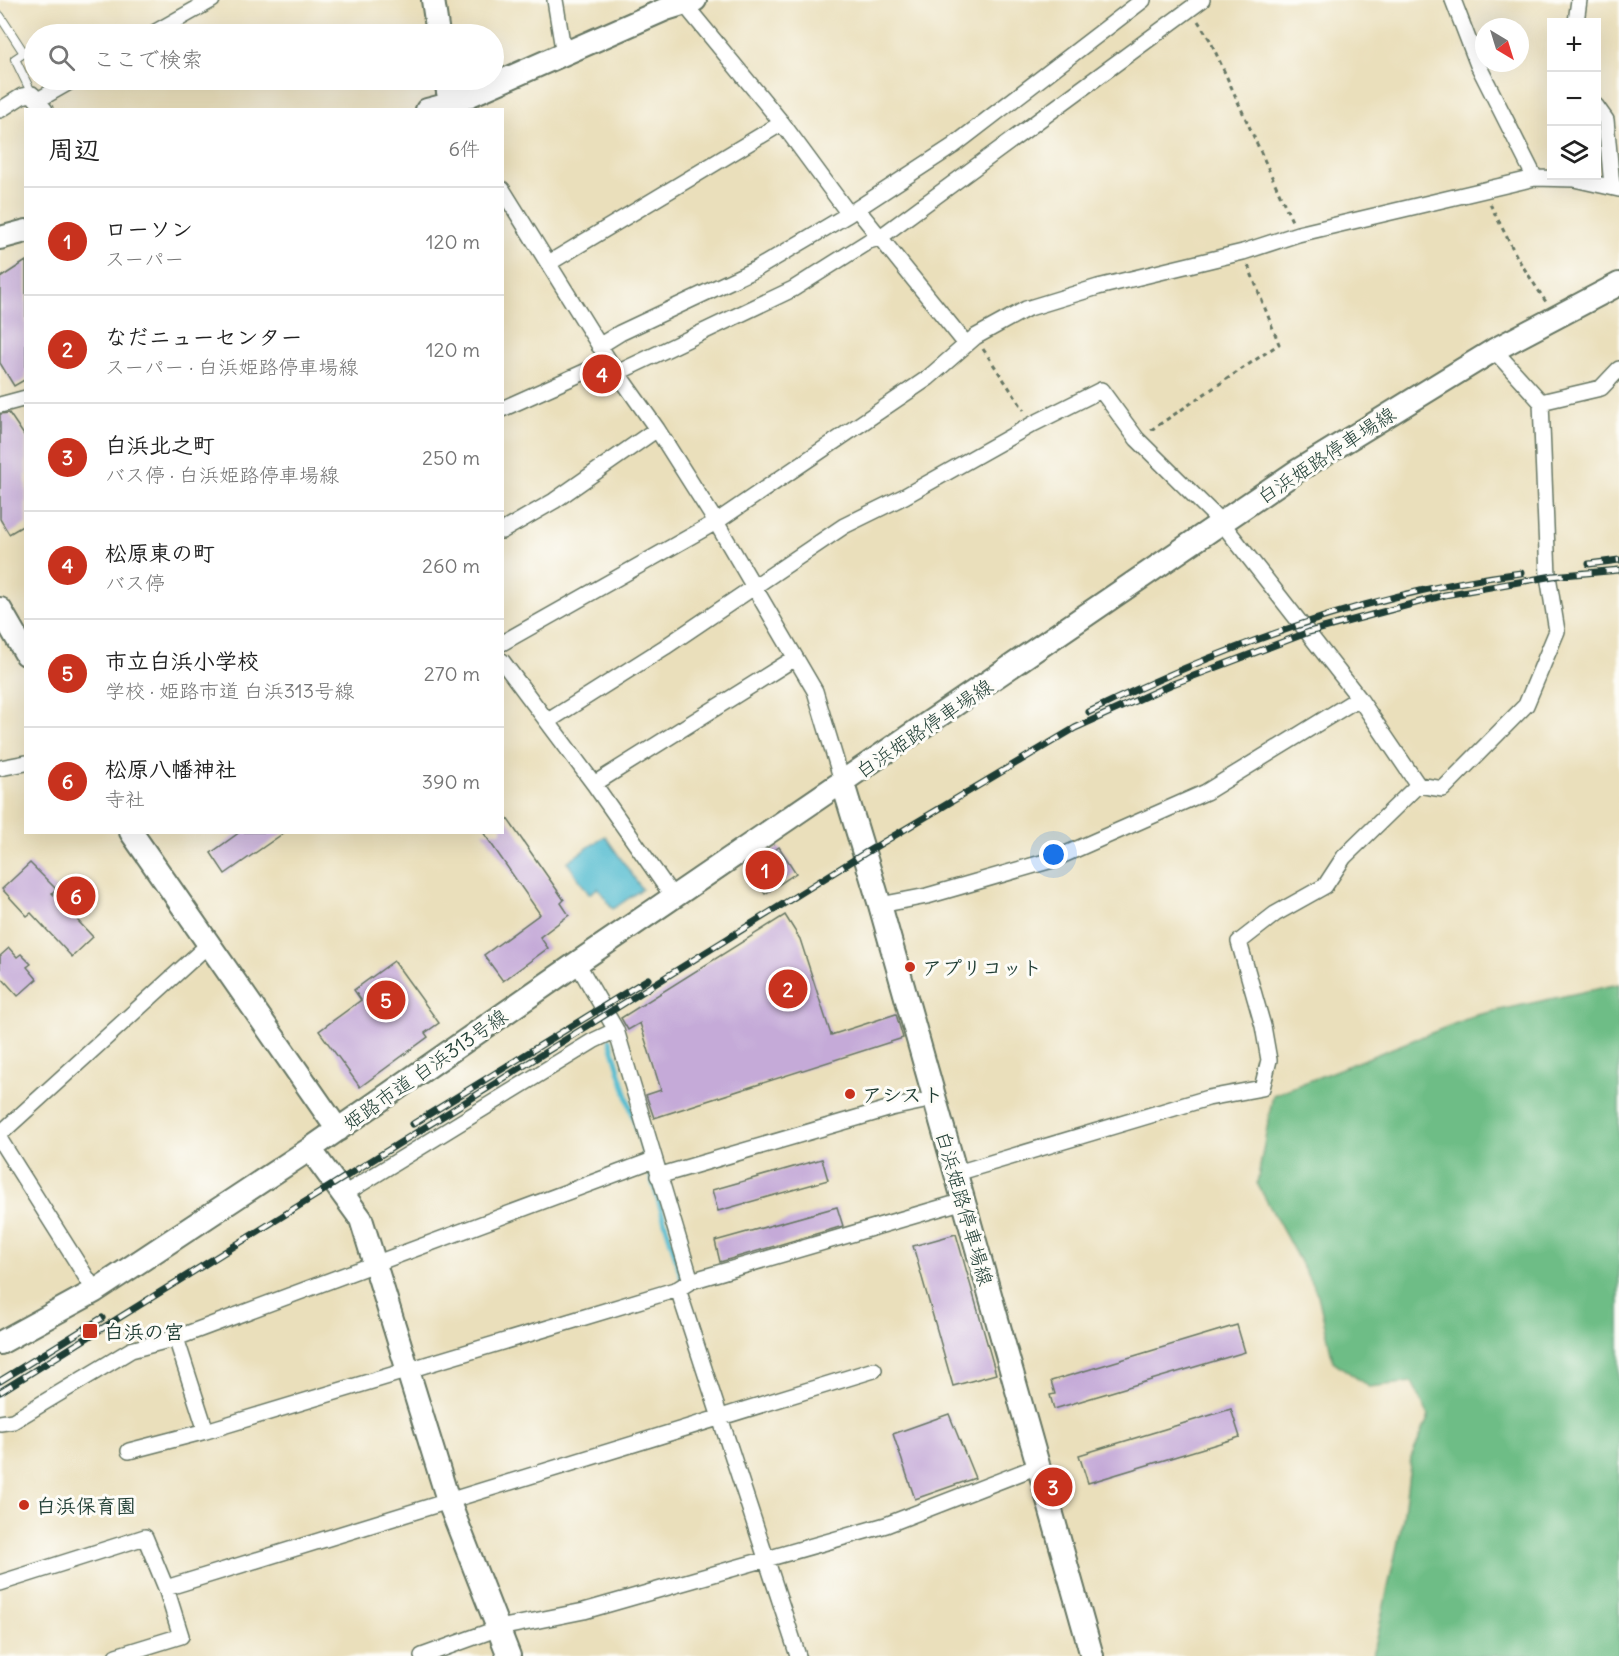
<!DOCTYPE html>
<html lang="ja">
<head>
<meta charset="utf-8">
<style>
	body { margin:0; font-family:Delius,"Klee One",sans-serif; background:#f6f6f6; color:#222 }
	.controls { position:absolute; right:18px; top:18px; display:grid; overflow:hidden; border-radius:0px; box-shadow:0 6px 24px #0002 }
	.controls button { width:54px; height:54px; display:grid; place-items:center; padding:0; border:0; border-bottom:2px solid #e0e0e0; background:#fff; color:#222; font:30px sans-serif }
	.compass { position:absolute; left:1475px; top:18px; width:54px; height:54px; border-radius:50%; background:#fff; box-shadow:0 6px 24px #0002; rotate:142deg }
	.you { position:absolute; left:1054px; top:855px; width:21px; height:21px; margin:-15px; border:4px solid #fff; border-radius:50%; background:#1a73e8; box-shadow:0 0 0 9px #1a73e833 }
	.badge { display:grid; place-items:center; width:39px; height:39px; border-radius:50%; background:#c8321e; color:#fff; font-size:20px; font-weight:700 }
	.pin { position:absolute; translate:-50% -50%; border:3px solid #fff; box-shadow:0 2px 6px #0006 }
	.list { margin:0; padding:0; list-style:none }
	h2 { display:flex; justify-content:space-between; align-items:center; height:78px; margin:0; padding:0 24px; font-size:26px }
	h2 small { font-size:20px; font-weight:400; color:#767676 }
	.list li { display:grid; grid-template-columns:39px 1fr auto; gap:18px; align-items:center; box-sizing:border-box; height:108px; padding:0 24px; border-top:2px solid #e0e0e0 }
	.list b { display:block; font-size:22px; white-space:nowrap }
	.list p { margin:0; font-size:20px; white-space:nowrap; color:#767676 }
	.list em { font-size:20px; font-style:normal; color:#767676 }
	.icon { flex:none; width:33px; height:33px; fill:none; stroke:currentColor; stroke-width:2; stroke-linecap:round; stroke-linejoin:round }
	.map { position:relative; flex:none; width:1619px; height:1656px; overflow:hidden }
	.search { position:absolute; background:#fff; box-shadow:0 6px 24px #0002; left:24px; top:24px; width:480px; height:66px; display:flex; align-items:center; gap:15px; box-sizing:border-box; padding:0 21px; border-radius:33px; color:#767676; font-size:22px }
	.panel { position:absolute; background:#fff; box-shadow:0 6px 24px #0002; left:24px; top:108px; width:480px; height:726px; border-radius:0px }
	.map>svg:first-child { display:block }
	.forest { fill:#6ebd86; stroke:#467d5d; stroke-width:1.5 }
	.water { fill:#53bcd0; stroke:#397c82; stroke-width:1.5 }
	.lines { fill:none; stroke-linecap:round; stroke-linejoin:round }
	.stream { stroke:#53bcd0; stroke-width:5 }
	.building { fill:#c5aad8 }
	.lane-casing { stroke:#667663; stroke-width:10 }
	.street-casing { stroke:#667663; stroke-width:18 }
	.secondary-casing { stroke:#667663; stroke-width:26 }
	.path { stroke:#667663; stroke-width:3; stroke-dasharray:4.5 4.5; stroke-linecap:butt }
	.lane { stroke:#fff; stroke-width:8 }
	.street { stroke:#fff; stroke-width:15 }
	.secondary { stroke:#fff; stroke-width:22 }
	.rail-casing { stroke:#1f3d34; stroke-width:7 }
	.rail { stroke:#fdfcf7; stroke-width:4.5; stroke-dasharray:14; stroke-linecap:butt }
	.poi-dot { fill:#c8321e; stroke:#fdfcf7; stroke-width:2 }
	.labels { text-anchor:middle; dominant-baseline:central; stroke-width:6; stroke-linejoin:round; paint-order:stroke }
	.street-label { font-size:20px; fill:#1f3d34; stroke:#fdfcf7 }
	.poi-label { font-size:20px; font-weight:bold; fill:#1f3d34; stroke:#fdfcf7; text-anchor:start }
</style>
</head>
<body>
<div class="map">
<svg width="1619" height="1656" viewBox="0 0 1619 1656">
	<rect width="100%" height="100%" fill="#fdfcf7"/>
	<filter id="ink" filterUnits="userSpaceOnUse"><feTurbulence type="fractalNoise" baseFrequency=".0167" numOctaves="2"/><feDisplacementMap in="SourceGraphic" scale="12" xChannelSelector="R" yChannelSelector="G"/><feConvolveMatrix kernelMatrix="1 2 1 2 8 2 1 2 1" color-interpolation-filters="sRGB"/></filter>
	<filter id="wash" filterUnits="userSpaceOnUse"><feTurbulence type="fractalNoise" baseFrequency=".008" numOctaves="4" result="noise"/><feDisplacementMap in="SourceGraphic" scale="24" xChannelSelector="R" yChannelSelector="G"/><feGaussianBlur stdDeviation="1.35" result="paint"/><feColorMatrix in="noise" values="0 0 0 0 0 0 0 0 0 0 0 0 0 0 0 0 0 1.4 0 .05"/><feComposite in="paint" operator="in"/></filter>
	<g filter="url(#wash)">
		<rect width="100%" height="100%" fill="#eadfbb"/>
		<path class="forest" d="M1619,984v672h-246l30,-137 8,-61 18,-42 -17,-34 -43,5 -36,-26 -15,-66 -61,-112 16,-88 204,-80z"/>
		<path class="water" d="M605,836l37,53 -29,20 -15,-21 -9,6 -22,-32z"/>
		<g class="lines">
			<path class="stream" d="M610,1040l73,242"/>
		</g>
		<g id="blocks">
			<path class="building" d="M26,261v118l-12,7 -14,-23v-85z
				M9,413l17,25v86l-17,10 -9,-15v-105z
				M502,811l62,89 -3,3 8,12 -29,22 8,11 -45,33 -19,-26 56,-41 -57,-82h19z
				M240,832h45l-60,42 -14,-21z
				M779,847l17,26 -31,21 -17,-26z
				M30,863l26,26 -4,4 41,44 -21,20 -41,-44 -4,3 -25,-27z
				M785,915l15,24 31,96 65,-21 7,24 -249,80 -8,-23 15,-5 -21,-67 -12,7 -7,-12z
				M9,948l8,9 4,-3 10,10 -4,3 10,12 -19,17 -18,-20v-20z
				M394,961l45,62 -14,10 3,4 -68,50 -41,-56 42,-31 -7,-10z
				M822,1159l6,21 -110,31 -6,-21z
				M837,1207l6,19 -123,36 -5,-21z
				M956,1234l40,140 -43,12 -40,-140z
				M1237,1325l8,27 -191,57 -4,-14 5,-1 -4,-13z
				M1231,1409l9,28 -152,46 -9,-28z
				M949,1414l26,64 -60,21 -22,-65z"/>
		</g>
	</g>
	<g filter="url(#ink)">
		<use href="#blocks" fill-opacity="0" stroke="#667663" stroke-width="1.5"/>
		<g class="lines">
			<g class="lane-casing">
				<path id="lane" d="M0,16l24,37 -9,6 17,35"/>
			</g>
			<g class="street-casing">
				<path id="street" d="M555,0l9,55
					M1453,0l25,65 57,113
					M685,5l97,118 67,91
					M1576,22l3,-22
					M152,34l60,-34
					M38,100l35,-20
					M1596,106l10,14 6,66
					M0,110l22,-14 10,-2 13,16
					M502,189l107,172 48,68 59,93 99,169 28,93
					M857,209l109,135
					M549,263l233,-140
					M599,346l21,-13 136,-64 93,-55 104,-68 190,-146
					M1494,350l47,52
					M617,373l176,-84 76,-48 10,-3 323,-238
					M0,405l26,-7
					M502,409l107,-48
					M502,531l52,-30 103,-72
					M502,643l214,-121 212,-144 47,-41 51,-28 72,-22 145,-35 55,-18 237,-56 39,1 45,10
					M502,661l92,123 79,113
					M548,721l117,-74 179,-121 61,-30 128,-72 68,-34 36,49 85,84 137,175 59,87
					M0,768l26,-5
					M594,784l201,-126
					M880,905l47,-9 125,-36 154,-68 153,-94
					M577,963l39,67 75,251
					M0,1134l209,-190
					M0,1140l95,151
					M957,1173l251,-75 54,-10 7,-28 -6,-34 -24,-84 36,-28 50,-28 19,-29 74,-72 25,4 83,-84 31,-74 -9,-55 -7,-174 60,-14 18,-19
					M658,1176l233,-68 43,-9
					M344,1194l249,-153 23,-11
					M678,1289l120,367
					M176,1338l30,93
					M0,1423l13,-2 118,-71 45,-12 477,-178
					M129,1451l77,-20 472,-142 13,-8 273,-80
					M0,1583l145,-46 21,51
					M116,1656l65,-20 -15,-48 708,-218
					M422,1656l77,-28 85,-17 302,-86 152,-59"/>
			</g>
			<g class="secondary-casing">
				<path id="secondary" d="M433,0l5,34
					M446,80l4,24
					M427,110l23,-6 216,-95 29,-9
					M0,238l26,-7
					M0,609l26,45
					M843,784l37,121 212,751
					M131,832l207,298
					M310,1149l51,70 87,281 61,156
					M0,1343l95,-52 215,-142 267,-186 720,-492 197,-121 125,-66"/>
			</g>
			<path class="path" d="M1198,21l12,19 82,181
				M1490,204l28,55 28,43
				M983,349l41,61
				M1151,430l128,-86 -31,-79"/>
			<use href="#lane" class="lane"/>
			<use href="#street" class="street"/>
			<use href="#secondary" class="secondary"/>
			<g class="rail-casing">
				<path id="rail" d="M1589,564l30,-4
					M1089,712c135,-66 282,-120 432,-139
					M413,1124l235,-145
					M0,1381l102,-63
					M0,1392l865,-539 210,-125 95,-43 139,-53 136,-37 108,-19 66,-6"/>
			</g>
			<use href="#rail" class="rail"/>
		</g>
	</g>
	<g class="poi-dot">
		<circle cx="910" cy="967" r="6"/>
		<circle cx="850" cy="1094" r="6"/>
		<rect x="82" y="1323" width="16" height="16" rx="3"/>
		<circle cx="24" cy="1505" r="6"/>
	</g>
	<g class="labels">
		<g class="street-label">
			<text transform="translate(1326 455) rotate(-33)">白浜姫路停車場線</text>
			<text transform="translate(924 728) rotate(-34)">白浜姫路停車場線</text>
			<text transform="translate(425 1069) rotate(-35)">姫路市道 白浜313号線</text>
			<text transform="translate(965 1208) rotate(74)">白浜姫路停車場線</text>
		</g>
		<g class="poi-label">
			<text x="922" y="967">アプリコット</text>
			<text x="862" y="1094">アシスト</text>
			<text x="104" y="1331">白浜の宮</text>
			<text x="36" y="1505">白浜保育園</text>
		</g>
	</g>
</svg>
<div class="controls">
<button>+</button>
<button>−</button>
<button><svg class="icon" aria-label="layers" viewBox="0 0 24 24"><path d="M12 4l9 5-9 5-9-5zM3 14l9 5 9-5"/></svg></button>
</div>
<svg class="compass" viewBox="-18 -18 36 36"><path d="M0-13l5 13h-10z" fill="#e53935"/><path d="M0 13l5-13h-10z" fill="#767676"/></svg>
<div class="you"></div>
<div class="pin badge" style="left:765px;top:870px">1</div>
<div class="pin badge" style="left:788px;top:989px">2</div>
<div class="pin badge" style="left:1053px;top:1487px">3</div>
<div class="pin badge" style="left:602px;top:374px">4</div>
<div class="pin badge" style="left:386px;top:1000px">5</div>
<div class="pin badge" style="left:76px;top:896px">6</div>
<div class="search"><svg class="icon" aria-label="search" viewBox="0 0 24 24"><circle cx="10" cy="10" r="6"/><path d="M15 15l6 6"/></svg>ここで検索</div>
<section class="panel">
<h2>周辺<small>6件</small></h2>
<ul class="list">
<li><span class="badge">1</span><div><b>ローソン</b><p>スーパー</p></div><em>120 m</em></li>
<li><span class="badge">2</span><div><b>なだニューセンター</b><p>スーパー · 白浜姫路停車場線</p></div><em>120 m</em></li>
<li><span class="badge">3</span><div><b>白浜北之町</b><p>バス停 · 白浜姫路停車場線</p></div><em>250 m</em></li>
<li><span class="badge">4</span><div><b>松原東の町</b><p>バス停</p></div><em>260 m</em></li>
<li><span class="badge">5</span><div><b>市立白浜小学校</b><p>学校 · 姫路市道 白浜313号線</p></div><em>270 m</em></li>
<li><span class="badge">6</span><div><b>松原八幡神社</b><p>寺社</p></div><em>390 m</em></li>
</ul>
</section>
</div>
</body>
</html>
